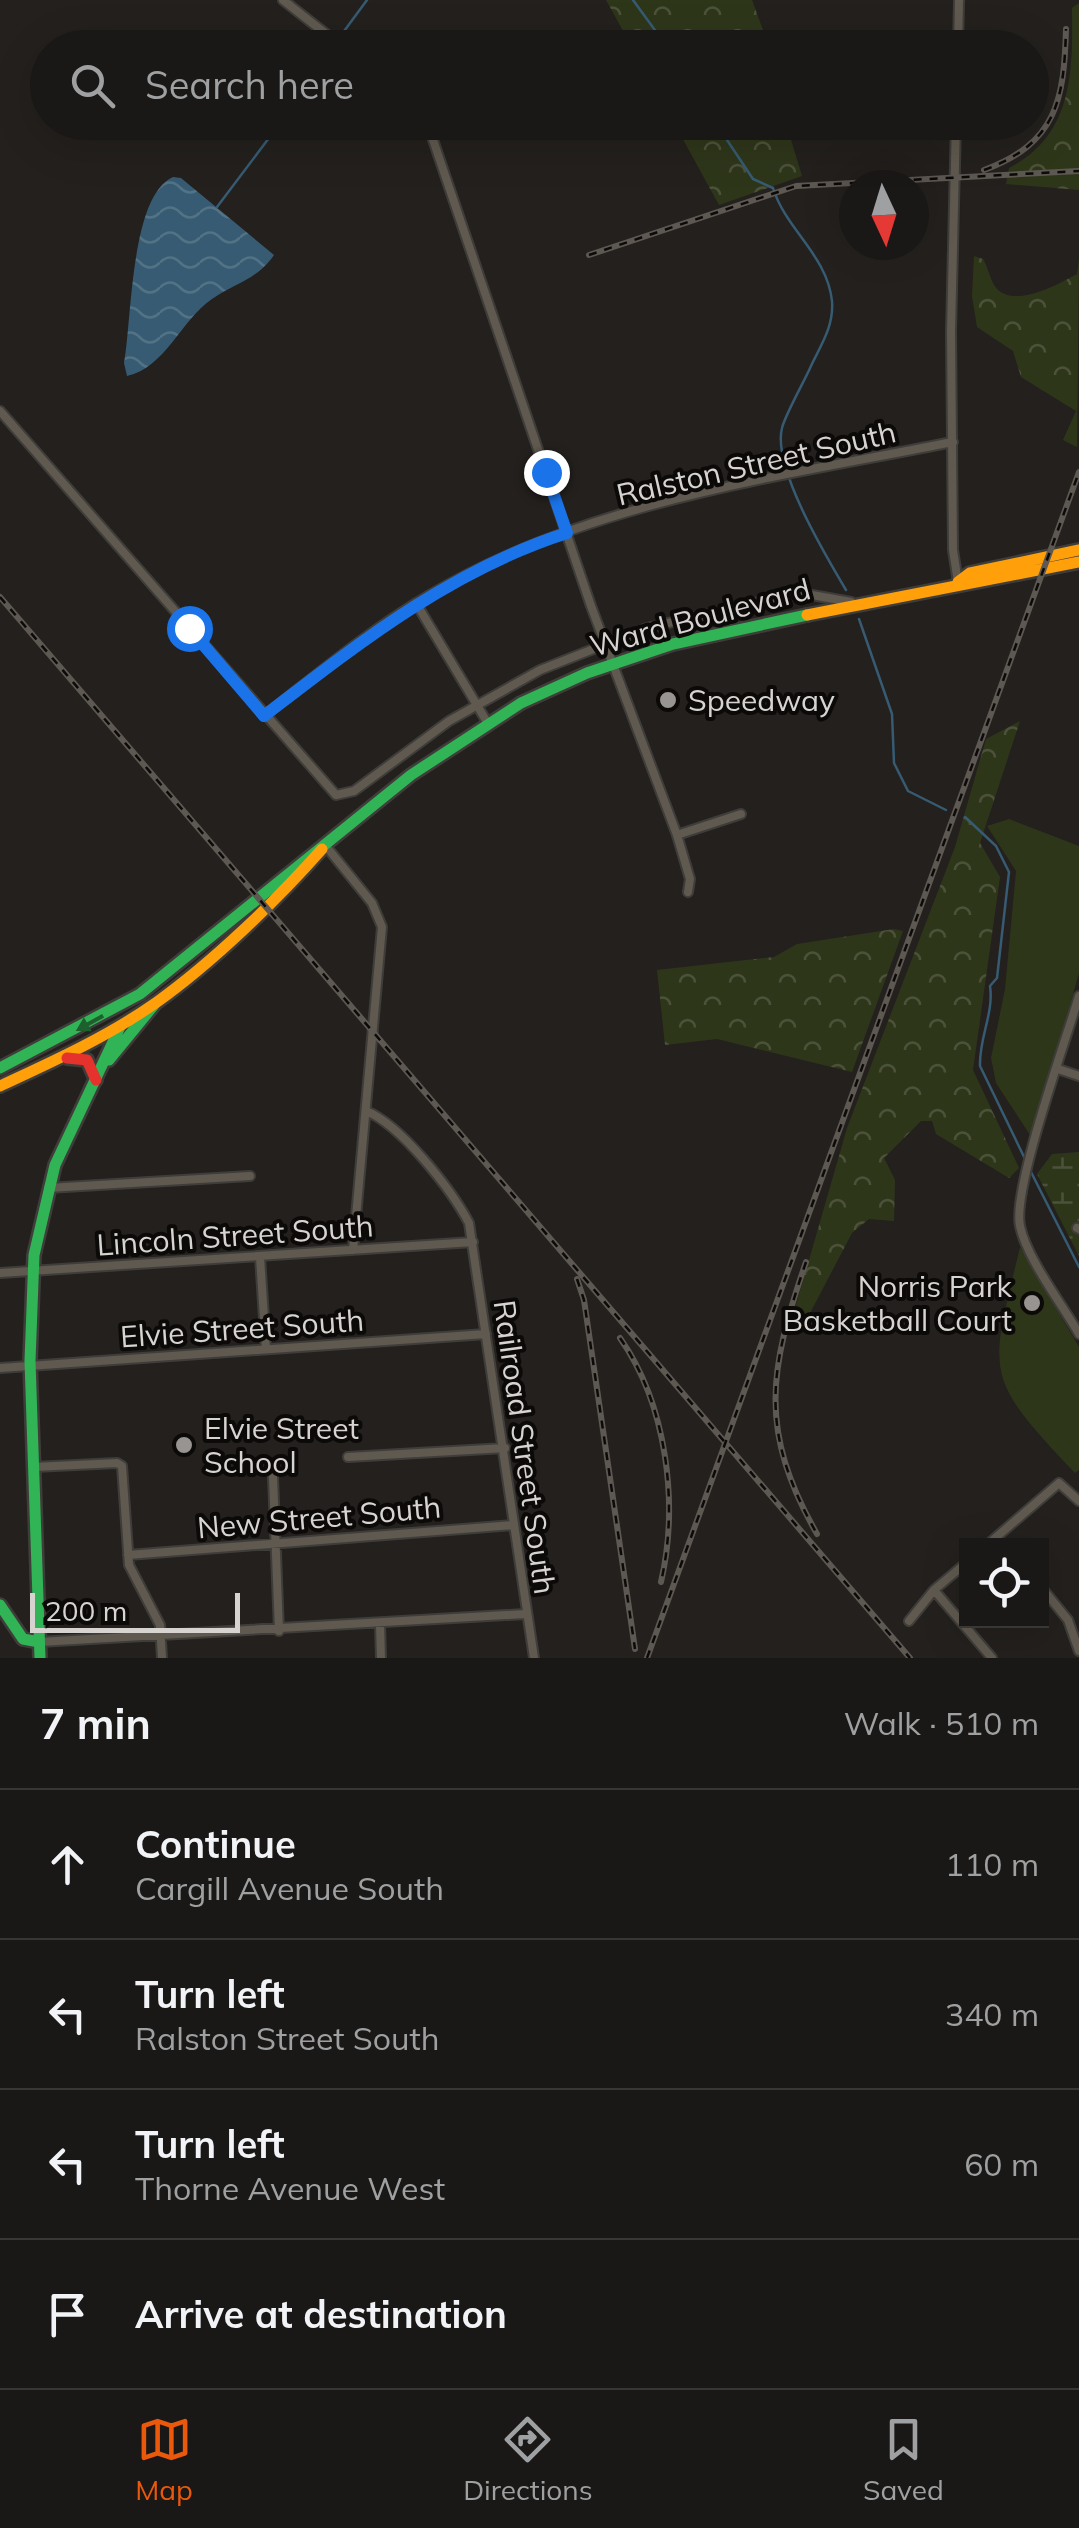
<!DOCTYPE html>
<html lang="en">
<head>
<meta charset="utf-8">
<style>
	body { margin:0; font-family:Mulish,sans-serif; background:#272523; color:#f1f3f6 }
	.controls { position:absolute; right:30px; bottom:30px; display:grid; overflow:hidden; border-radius:0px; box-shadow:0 10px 40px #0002 }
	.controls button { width:90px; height:90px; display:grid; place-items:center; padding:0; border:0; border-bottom:2px solid #383735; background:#1a1816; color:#f1f3f6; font:50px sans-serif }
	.compass { position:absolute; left:839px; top:170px; width:90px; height:90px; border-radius:50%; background:#1a1816; box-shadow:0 10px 40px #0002; rotate:176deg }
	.scale { position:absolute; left:30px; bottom:25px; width:210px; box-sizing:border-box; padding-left:10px; border:5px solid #d6d3d0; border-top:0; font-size:28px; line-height:35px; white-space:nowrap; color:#d6d3d0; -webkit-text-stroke:8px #0c0a08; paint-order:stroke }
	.stop { position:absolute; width:30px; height:30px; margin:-22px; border:8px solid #1a73e8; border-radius:50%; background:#fff }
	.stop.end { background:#1a73e8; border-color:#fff; box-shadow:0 2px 10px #0008 }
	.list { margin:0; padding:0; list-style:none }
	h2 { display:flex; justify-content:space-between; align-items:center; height:130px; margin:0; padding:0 40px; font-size:42px }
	h2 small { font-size:32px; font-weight:400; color:#9fa0a1 }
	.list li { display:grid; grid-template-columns:65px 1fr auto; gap:30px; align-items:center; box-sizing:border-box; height:150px; padding:0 40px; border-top:2px solid #383735 }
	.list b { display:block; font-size:38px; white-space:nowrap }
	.list p { margin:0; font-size:32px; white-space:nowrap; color:#9fa0a1 }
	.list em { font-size:32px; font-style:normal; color:#9fa0a1 }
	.icon { flex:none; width:55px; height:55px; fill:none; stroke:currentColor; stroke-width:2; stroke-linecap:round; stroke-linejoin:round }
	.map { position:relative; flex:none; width:1079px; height:1658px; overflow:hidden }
	.search { position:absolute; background:#1a1816; box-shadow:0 10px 40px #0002; left:30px; right:30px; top:30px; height:110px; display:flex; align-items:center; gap:25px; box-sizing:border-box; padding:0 35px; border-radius:55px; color:#9fa0a1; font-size:38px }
	.sheet { height:730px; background:#1a1816 }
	nav { display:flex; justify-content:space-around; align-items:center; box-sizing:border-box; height:140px; border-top:2px solid #383735; background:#1a1816; font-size:28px; color:#9fa0a1 }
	nav a { display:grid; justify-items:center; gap:5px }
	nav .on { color:#ea580c }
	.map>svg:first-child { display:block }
	.green { fill:#2e361a }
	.forest { fill:url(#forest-crowns) }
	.wetland { fill:url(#wetland-marsh) }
	.water { fill:url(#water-waves) }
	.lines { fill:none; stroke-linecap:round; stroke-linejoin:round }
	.stream { stroke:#365b72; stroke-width:2.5 }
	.street-casing { stroke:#3f3d3a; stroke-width:12 }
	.fast-casing { stroke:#3f3d3a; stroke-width:16 }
	.slow-casing { stroke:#3f3d3a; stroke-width:16 }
	.jam-casing { stroke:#3f3d3a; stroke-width:16 }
	.street { stroke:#5f594f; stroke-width:8 }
	.fast { stroke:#30b455; stroke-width:11 }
	.slow { stroke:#ff9f0a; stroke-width:11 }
	.jam { stroke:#e5322d; stroke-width:11 }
	.rail-casing { stroke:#5e5853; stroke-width:6 }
	.rail { stroke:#0c0a08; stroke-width:2.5; stroke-dasharray:8; stroke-linecap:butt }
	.oneway { fill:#1e5f2e }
	.route { stroke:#1a73e8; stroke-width:12 }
	.poi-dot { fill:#979491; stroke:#0c0a08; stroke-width:4 }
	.labels { text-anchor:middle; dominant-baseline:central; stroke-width:8; stroke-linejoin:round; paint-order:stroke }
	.street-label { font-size:30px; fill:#d6d3d0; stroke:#0c0a08 }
	.poi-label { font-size:30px; fill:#d6d3d0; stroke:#0c0a08; text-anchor:start }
</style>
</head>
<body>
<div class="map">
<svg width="1079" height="1658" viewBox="0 0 1079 1658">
	<defs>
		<pattern id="forest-crowns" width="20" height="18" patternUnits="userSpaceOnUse" patternTransform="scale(2.5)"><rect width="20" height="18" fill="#2e361a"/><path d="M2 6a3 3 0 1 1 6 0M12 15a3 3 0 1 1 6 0" fill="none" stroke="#4c523a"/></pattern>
		<pattern id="wetland-marsh" width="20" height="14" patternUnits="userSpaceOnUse" patternTransform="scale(2.5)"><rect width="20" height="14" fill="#2e361a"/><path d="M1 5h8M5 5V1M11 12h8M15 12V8" fill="none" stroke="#4c523a"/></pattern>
		<pattern id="water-waves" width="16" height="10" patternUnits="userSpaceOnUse" patternTransform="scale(2.5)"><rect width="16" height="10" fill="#365b72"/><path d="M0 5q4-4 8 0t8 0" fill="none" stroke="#527285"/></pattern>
	</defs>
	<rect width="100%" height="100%" fill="#23201d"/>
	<path class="green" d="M1009,819l70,27v127l-47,165 -36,-55 -5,-25 14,-69 11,-118 -29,-45z
		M1020,1247l59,100v123l-4,3c-94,-99 -85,-98 -55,-226z"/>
	<path class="forest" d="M606,0h146l15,41 27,6h-162z
		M1079,3v187l-73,-6 3,-16c64,-33 64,-96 63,-160z
		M674,123h112l16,53 -83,29z
		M974,256l9,3c5,8 8,24 14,30 19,19 62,-5 80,-15l2,-15 -2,188 -14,-7 13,-29 -55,-34 -8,-26 -36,-24 -5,-31z
		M1020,721l-40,122 20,34 -27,193 46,98 -10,10 -73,-44 -4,-13h-11l-37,37 11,22 -1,41 -25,-2 -17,14 -53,101 -11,-1 59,-205 108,-281 31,-108z
		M894,929l9,2 -51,141 -135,-33 -52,6 -8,-75 117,-13 23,-13z"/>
	<path class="wetland" d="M1079,1152v104l-42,-82 15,-20z"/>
	<path class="water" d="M173,177l8,1 93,77c-16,24 -39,28 -62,44 -31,21 -47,69 -85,77l-3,-13c8,-42 6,-167 49,-186z"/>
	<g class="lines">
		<path class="stream" d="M633,0l35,48
			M339,38l28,-38
			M715,122l38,57 20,9c13,42 54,67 59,113 2,25 -11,44 -21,65 -6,14 -26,49 -29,62 -10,39 44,128 64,162
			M217,207l64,-85
			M859,619l33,95 2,49 14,28 38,19
			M965,817l31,29 13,26 -12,106 -7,8c4,28 -11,51 -10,80l47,97
			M1030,1170l49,97"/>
		<g class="street-casing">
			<path id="street" d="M283,0l61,48
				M958,48l1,-48
				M427,122l164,484 86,229 13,44 -2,13
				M956,122l-5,209 2,219 5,32
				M0,411l336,384 18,-4 95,-70 91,-51 107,-42 137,-32 28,-1 39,7
				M416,603l71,119
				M264,716c54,-42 107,-87 166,-121 156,-93 347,-118 523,-153
				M677,835l64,-21
				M325,845l47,58 10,24 -29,323
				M1079,996c-13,44 -67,194 -59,230 7,33 42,78 59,108
				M1058,1069l21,7
				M366,1111c35,14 85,78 103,112l65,435
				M48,1188l202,-12
				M1077,1228l2,1
				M260,1257l6,92
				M0,1273l473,-31
				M0,1368l486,-34
				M348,1457l157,-9
				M34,1467l83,-4 5,3 7,99 31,60 2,33
				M273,1477l6,154
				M986,1546l73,-63 20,18
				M128,1555l386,-30
				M1042,1588l26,32 11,31
				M934,1590l58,68
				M909,1621l25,-31 32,-27
				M380,1624l1,34
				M39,1642l486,-28"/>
		</g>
		<g class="fast-casing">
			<path id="fast" d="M109,1060l45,-55
				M0,1068l140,-74 271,-219 110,-72 66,-30 86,-29 134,-29
				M0,1605l23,34 16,3
				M40,1658l-10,-297 4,-106 21,-90 65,-138"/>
		</g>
		<g class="slow-casing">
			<path id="slow" d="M958,582l12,-9 109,-23
				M807,615l272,-53
				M0,1086c54,-25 109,-50 157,-84 57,-41 119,-101 165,-153"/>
		</g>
		<g class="jam-casing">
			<path id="jam" d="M67,1058l20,2 9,20"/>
		</g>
		<use href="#street" class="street"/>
		<use href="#fast" class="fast"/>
		<use href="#slow" class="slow"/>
		<use href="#jam" class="jam"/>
		<g class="rail-casing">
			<path id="rail" d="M984,170c73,-27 80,-70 82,-141
				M589,255l207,-69 283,-15
				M0,597l910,1061
				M806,1262c-37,108 -48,168 11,272
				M577,1279l7,21 51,349
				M620,1338c47,67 59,166 41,244
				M647,1658l432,-1186"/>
		</g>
		<use href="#rail" class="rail"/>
	</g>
	<defs><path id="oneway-solid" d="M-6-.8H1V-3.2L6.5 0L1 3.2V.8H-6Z" transform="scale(2.5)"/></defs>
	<use class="oneway" href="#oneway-solid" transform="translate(90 1023) rotate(151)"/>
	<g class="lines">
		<path class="route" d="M189,628l75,88c95,-73 187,-146 303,-183l-21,-61"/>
	</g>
	<g class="poi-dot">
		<circle cx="668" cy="700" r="10"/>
		<circle cx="1032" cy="1303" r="10"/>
		<circle cx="184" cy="1445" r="10"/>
	</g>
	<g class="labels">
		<g class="street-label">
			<text transform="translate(756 463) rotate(-13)">Ralston Street South</text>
			<text transform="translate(700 617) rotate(-15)">Ward Boulevard</text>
			<text transform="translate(235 1235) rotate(-4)">Lincoln Street South</text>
			<text transform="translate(242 1328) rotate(-4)">Elvie Street South</text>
			<text transform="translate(525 1447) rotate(82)">Railroad Street South</text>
			<text transform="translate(319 1517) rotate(-5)">New Street South</text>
		</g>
		<g class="poi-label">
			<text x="688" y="700">Speedway</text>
			<text x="1012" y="1286" text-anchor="end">Norris Park<tspan x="1012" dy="34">Basketball Court</tspan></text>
			<text x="204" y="1428">Elvie Street<tspan x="204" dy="34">School</tspan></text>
		</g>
	</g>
</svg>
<div class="controls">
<button><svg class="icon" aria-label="locate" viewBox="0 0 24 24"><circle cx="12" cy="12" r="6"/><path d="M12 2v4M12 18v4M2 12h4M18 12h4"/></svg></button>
</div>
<svg class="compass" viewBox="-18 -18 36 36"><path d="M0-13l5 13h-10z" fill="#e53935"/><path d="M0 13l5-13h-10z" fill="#9fa0a1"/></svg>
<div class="scale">200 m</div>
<div class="stop" style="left:189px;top:628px"></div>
<div class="stop end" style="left:546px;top:472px"></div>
<div class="search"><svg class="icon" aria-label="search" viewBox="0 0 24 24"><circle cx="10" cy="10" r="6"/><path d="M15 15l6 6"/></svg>Search here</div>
</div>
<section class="sheet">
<h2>7 min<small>Walk · 510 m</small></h2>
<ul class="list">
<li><svg class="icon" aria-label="ahead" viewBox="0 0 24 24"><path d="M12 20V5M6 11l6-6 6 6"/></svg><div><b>Continue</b><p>Cargill Avenue South</p></div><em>110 m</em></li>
<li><svg class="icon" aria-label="left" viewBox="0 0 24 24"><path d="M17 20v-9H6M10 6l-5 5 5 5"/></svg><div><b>Turn left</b><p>Ralston Street South</p></div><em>340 m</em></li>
<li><svg class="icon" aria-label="left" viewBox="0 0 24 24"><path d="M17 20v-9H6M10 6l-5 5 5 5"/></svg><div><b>Turn left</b><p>Thorne Avenue West</p></div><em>60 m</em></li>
<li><svg class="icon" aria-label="arrive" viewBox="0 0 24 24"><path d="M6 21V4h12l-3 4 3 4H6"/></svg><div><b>Arrive at destination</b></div></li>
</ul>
</section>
<nav>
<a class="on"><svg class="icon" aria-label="map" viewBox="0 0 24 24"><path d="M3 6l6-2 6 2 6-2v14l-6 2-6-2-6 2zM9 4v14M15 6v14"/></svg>Map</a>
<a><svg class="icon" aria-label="directions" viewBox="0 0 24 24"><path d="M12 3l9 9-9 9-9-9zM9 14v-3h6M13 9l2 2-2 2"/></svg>Directions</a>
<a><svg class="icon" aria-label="saved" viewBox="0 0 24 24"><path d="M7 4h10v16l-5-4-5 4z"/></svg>Saved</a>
</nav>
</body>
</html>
